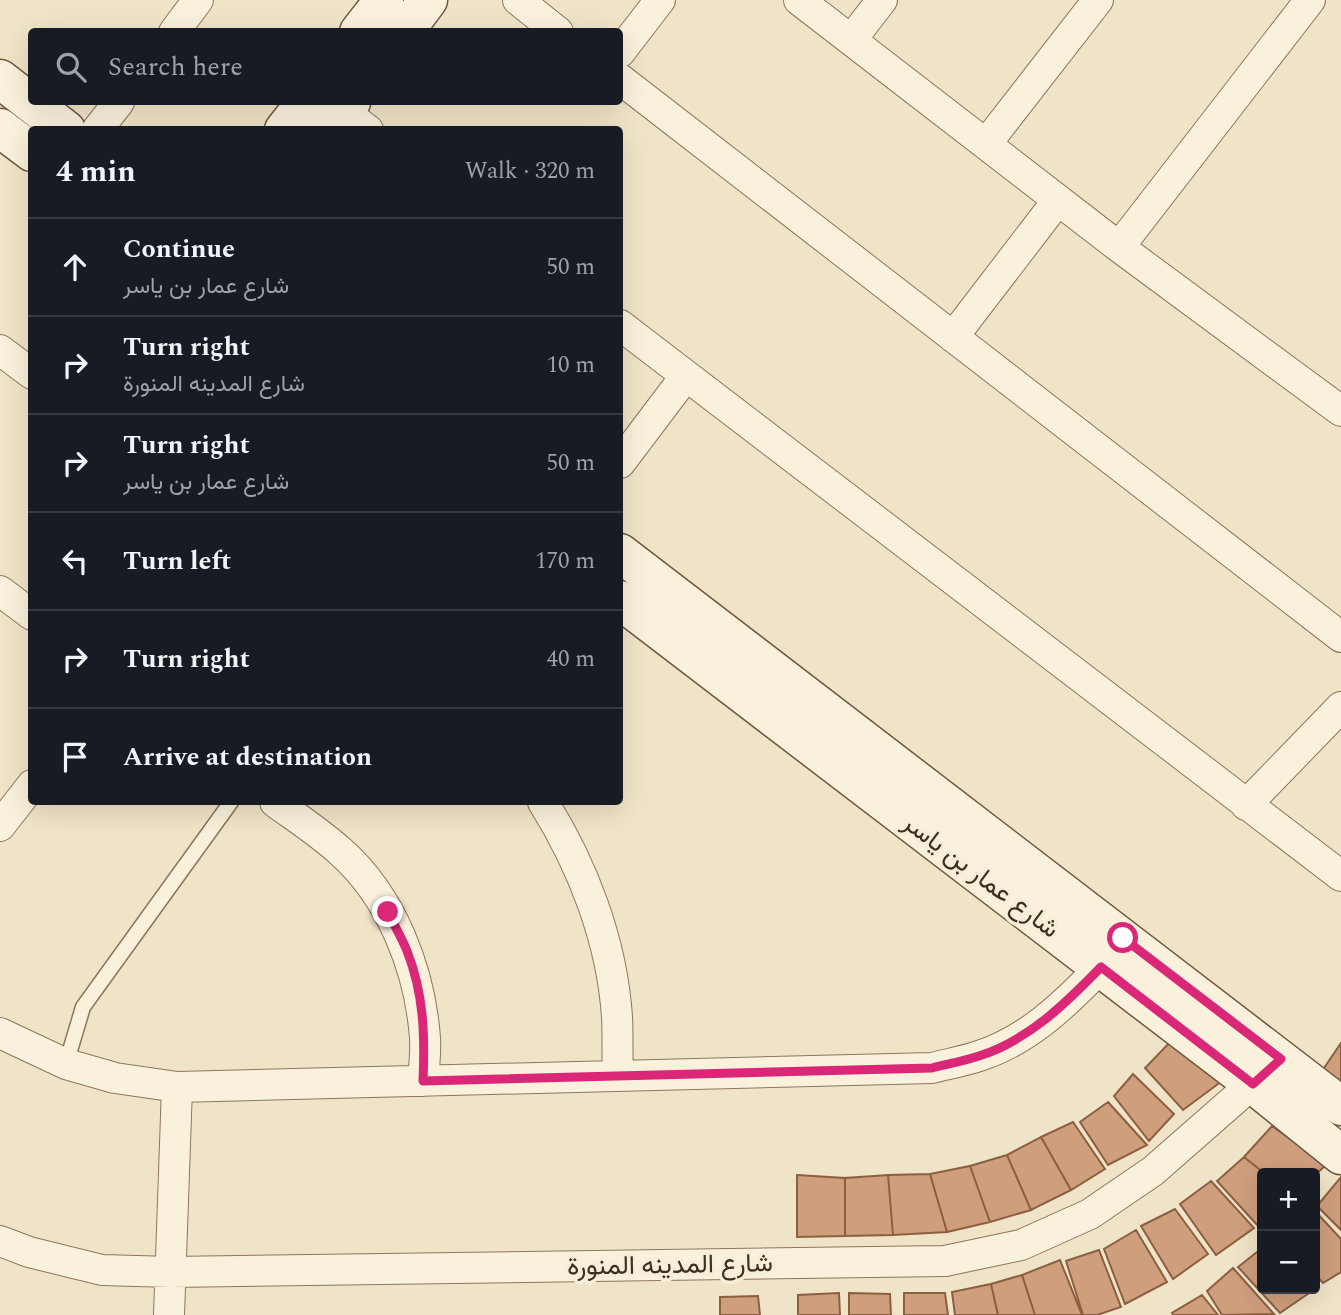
<!DOCTYPE html>
<html lang="en">
<head>
<meta charset="utf-8">
<style>
	body { margin:0; font-family:Spectral,Vazirmatn,serif; background:#242831; color:#f1f3f6 }
	.controls { position:absolute; right:21px; bottom:21px; display:grid; overflow:hidden; border-radius:7px; box-shadow:0 7px 28px #0002 }
	.controls button { width:63px; height:63px; display:grid; place-items:center; padding:0; border:0; border-bottom:2px solid #363941; background:#171b24; color:#f1f3f6; font:35px sans-serif }
	.stop { position:absolute; width:21px; height:21px; margin:-16px; border:5px solid #db2777; border-radius:50%; background:#fff }
	.stop.end { background:#db2777; border-color:#fff; box-shadow:0 2px 7px #0008 }
	.list { margin:0; padding:0; list-style:none }
	h2 { display:flex; justify-content:space-between; align-items:center; height:91px; margin:0; padding:0 28px; font-size:30px }
	h2 small { font-size:23px; font-weight:400; color:#9ea1a6 }
	.list li { display:grid; grid-template-columns:46px 1fr auto; gap:21px; align-items:center; box-sizing:border-box; height:98px; padding:0 28px; border-top:2px solid #363941 }
	.list b { display:block; font-size:26px; white-space:nowrap }
	.list p { margin:0; font-size:23px; white-space:nowrap; color:#9ea1a6 }
	.list em { font-size:23px; font-style:normal; color:#9ea1a6 }
	.icon { flex:none; width:38px; height:38px; fill:none; stroke:currentColor; stroke-width:2; stroke-linecap:round; stroke-linejoin:round }
	.map { position:relative; flex:none; width:1341px; height:1315px; overflow:hidden }
	.search { position:absolute; background:#171b24; box-shadow:0 7px 28px #0002; left:28px; top:28px; width:595px; height:77px; display:flex; align-items:center; gap:18px; box-sizing:border-box; padding:0 24px; border-radius:7px; color:#9ea1a6; font-size:26px }
	.panel { position:absolute; background:#171b24; box-shadow:0 7px 28px #0002; left:28px; top:126px; width:595px; height:679px; border-radius:7px }
	.map>svg:first-child { display:block }
	.building { fill:#cf9f7d; stroke:#8d5f41; stroke-width:2 }
	.lines { fill:none; stroke-linecap:round; stroke-linejoin:round }
	.lane-casing { stroke:#8d765c; stroke-width:17 }
	.street-casing { stroke:#8d765c; stroke-width:32 }
	.secondary-casing { stroke:#6f573f; stroke-width:41 }
	.lane { stroke:#faf1dc; stroke-width:14 }
	.street { stroke:#faf1dc; stroke-width:30 }
	.secondary { stroke:#faf1dc; stroke-width:38 }
	.route { stroke:#db2777; stroke-width:9 }
	.labels { text-anchor:middle; dominant-baseline:central; stroke-width:7; stroke-linejoin:round; paint-order:stroke }
	.street-label { font-size:26px; fill:#3d2e20; stroke:#f7eed8 }
</style>
</head>
<body>
<div class="map">
<svg width="1341" height="1315" viewBox="0 0 1341 1315">
	<rect width="100%" height="100%" fill="#f0e4c8"/>
	<path class="building" d="M1172,1040l50,41 -39,29 -38,-42z
		M1341,1043v41l-19,-13z
		M1133,1074l41,40 -25,27 -35,-45z
		M1108,1102l39,43 -39,20 -28,-43z
		M1073,1122l32,47 -34,21 -30,-53z
		M1272,1126l54,39 -11,10v-2h-51l-20,-16z
		M1041,1137l30,53 -40,20 -24,-55z
		M1007,1155l24,55 -41,12 -20,-56z
		M1244,1157l20,16h-2v51l-3,3 -42,-46z
		M970,1166l20,56 -43,10 -17,-58z
		M930,1174l17,58 -54,3 -5,-60z
		M797,1175l48,3v58l-48,1z
		M888,1175l5,60 -48,1v-58z
		M1341,1177v53l-24,-24z
		M1211,1181l43,47 -38,27 -36,-51z
		M1175,1209l33,45 -35,25 -32,-53z
		M1315,1211l26,28v33l-18,11 -8,-9z
		M1136,1230l31,52 -42,22 -21,-55z
		M1262,1248v41h53l-35,24 -42,-46z
		M1099,1250l22,57 -24,8h-14l-17,-54z
		M1060,1260l22,55h-47l-13,-40z
		M1233,1268l41,46 -52,1 -15,-24z
		M1022,1275l13,40h-37l-7,-31z
		M991,1284l7,31h-43l-3,-23z
		M839,1293l1,22h-42v-20z
		M849,1293l41,1 1,21h-42z
		M904,1293h41l3,22h-44z
		M1202,1295l16,20h-45l-1,-2z
		M758,1296l2,19h-40v-18z"/>
	<g class="lines">
		<g class="lane-casing">
			<path id="lane" d="M66,1064l17,-57 148,-205"/>
		</g>
		<g class="street-casing">
			<path id="street" d="M518,0l40,32
				M799,0l320,247 222,164
				M174,32l24,-32
				M851,40l31,-40
				M620,52l40,-52
				M620,79l721,558
				M331,102l37,28
				M97,130l22,-28
				M986,144l112,-144
				M1119,247l191,-247
				M620,325l721,551
				M953,337l105,-137
				M0,350l32,24
				M620,463l65,-86
				M0,591l32,24
				M275,802c22,16 45,31 65,49 52,46 80,119 85,187 1,14 -1,29 -2,43
				M543,802c40,64 69,139 74,215 1,20 0,40 1,59
				M1246,805l95,-98
				M0,826l32,-41
				M0,1033l66,31 49,14 62,9 755,-19c16,-4 32,-7 47,-12 50,-16 87,-53 122,-89
				M0,1241l29,11 73,18 69,2 774,-11 76,-16 69,-31 63,-43 114,-100
				M169,1315l8,-228"/>
		</g>
		<g class="secondary-casing">
			<path id="secondary" d="M359,32l25,-32
				M404,32l24,-32
				M0,79l66,51
				M0,128l32,24
				M284,130l22,-28
				M329,130l22,-28
				M620,553l721,553
				M620,600l633,484 88,71"/>
		</g>
		<use href="#lane" class="lane"/>
		<use href="#street" class="street"/>
		<use href="#secondary" class="secondary"/>
	</g>
	<g class="lines">
		<path class="route" d="M388,912c6,13 14,26 19,39 17,43 18,85 16,130l509,-13c16,-4 32,-7 47,-12 50,-16 87,-53 122,-89l152,117 28,-25 -158,-121"/>
	</g>
	<g class="labels">
		<g class="street-label">
			<text transform="translate(981 876) rotate(37)">شارع عمار بن ياسر</text>
			<text transform="translate(670 1265) rotate(-1)">شارع المدينه المنورة</text>
		</g>
	</g>
</svg>
<div class="controls">
<button>+</button>
<button>−</button>
</div>
<div class="stop" style="left:1123px;top:938px"></div>
<div class="stop end" style="left:388px;top:912px"></div>
<div class="search"><svg class="icon" aria-label="search" viewBox="0 0 24 24"><circle cx="10" cy="10" r="6"/><path d="M15 15l6 6"/></svg>Search here</div>
<section class="panel">
<h2>4 min<small>Walk · 320 m</small></h2>
<ul class="list">
<li><svg class="icon" aria-label="ahead" viewBox="0 0 24 24"><path d="M12 20V5M6 11l6-6 6 6"/></svg><div><b>Continue</b><p>شارع عمار بن ياسر</p></div><em>50 m</em></li>
<li><svg class="icon" aria-label="right" viewBox="0 0 24 24"><path d="M7 20v-9h11M14 6l5 5-5 5"/></svg><div><b>Turn right</b><p>شارع المدينه المنورة</p></div><em>10 m</em></li>
<li><svg class="icon" aria-label="right" viewBox="0 0 24 24"><path d="M7 20v-9h11M14 6l5 5-5 5"/></svg><div><b>Turn right</b><p>شارع عمار بن ياسر</p></div><em>50 m</em></li>
<li><svg class="icon" aria-label="left" viewBox="0 0 24 24"><path d="M17 20v-9H6M10 6l-5 5 5 5"/></svg><div><b>Turn left</b></div><em>170 m</em></li>
<li><svg class="icon" aria-label="right" viewBox="0 0 24 24"><path d="M7 20v-9h11M14 6l5 5-5 5"/></svg><div><b>Turn right</b></div><em>40 m</em></li>
<li><svg class="icon" aria-label="arrive" viewBox="0 0 24 24"><path d="M6 21V4h12l-3 4 3 4H6"/></svg><div><b>Arrive at destination</b></div></li>
</ul>
</section>
</div>
</body>
</html>
